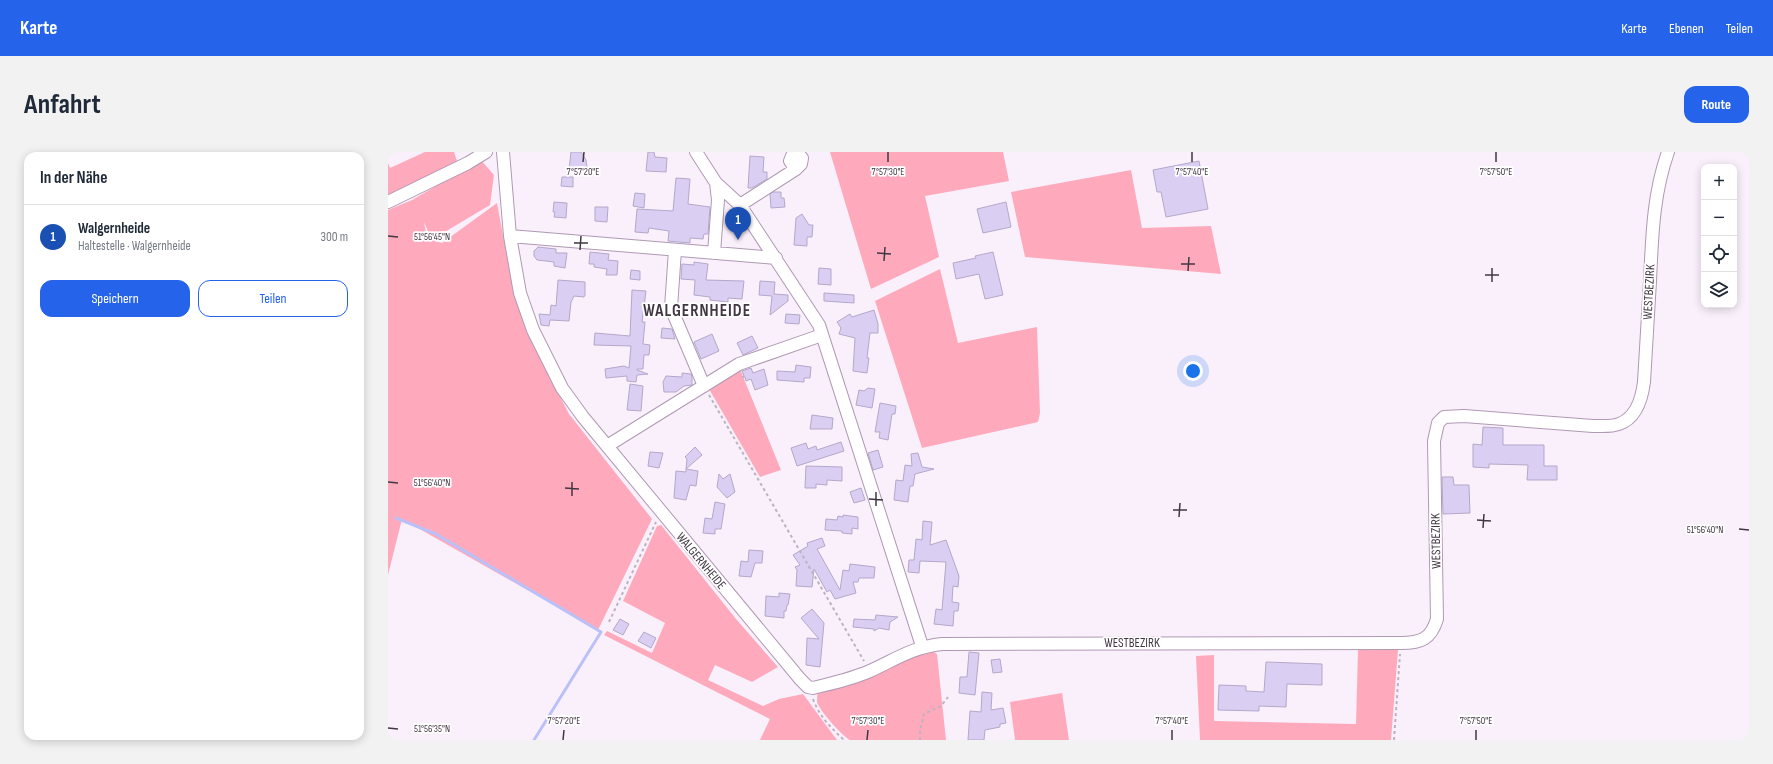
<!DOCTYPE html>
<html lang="de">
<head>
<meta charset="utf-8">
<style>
	body { margin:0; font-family:"Sofia Sans Condensed",sans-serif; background:#f2f2f3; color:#1f2937 }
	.controls { position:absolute; right:12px; top:12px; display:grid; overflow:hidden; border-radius:8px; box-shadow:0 2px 10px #0003 }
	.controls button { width:36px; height:36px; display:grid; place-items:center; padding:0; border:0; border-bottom:1px solid #e0e1e3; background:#fff; color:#1f2937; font:20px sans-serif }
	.you { position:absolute; left:805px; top:219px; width:14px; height:14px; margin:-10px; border:3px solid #fff; border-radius:50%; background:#1a73e8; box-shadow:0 0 0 6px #1a73e833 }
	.badge { display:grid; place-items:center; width:26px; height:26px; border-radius:50%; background:#2563eb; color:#fff; font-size:13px; font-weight:700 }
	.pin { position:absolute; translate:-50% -33px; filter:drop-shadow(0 1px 2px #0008) }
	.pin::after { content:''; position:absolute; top:21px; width:14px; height:12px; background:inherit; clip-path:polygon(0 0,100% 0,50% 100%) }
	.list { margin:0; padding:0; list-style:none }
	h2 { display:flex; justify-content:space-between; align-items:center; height:52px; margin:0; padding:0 16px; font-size:17px }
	h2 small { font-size:13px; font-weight:400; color:#747a83 }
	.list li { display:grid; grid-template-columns:26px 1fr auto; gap:12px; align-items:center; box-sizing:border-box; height:64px; padding:0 16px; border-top:1px solid #e0e1e3 }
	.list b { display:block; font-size:15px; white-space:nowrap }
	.list p { margin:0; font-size:13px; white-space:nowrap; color:#747a83 }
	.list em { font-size:13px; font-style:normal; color:#747a83 }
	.actions { display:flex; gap:8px; padding:12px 16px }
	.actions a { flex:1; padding:9px 0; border:1px solid #2563eb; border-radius:12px; text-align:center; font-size:14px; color:#2563eb }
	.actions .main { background:#2563eb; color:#fff }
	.icon { flex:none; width:22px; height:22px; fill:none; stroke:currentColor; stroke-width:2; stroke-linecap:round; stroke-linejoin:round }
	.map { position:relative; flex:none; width:1361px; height:588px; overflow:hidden; border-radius:12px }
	header { display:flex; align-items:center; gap:24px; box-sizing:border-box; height:56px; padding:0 20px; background:#2563eb; color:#fff }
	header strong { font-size:19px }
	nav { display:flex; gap:22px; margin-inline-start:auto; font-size:14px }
	.intro { display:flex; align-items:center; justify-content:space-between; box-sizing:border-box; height:96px; padding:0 24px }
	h1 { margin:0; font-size:28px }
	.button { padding:10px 18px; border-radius:12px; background:#2563eb; color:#fff; font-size:14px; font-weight:700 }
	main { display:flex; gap:24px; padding:0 24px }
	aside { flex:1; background:#fff; border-radius:12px; box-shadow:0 2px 10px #0003 }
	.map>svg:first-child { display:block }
	.green { fill:#feaabc }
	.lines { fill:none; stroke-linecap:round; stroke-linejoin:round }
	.stream { stroke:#bac1f8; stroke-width:3 }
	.building { fill:#dacef2; stroke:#b3a8c9 }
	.minor-casing { stroke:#b098b4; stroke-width:14 }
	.path { stroke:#bdb3bf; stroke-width:2; stroke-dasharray:3 3; stroke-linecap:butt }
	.minor { stroke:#fff; stroke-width:12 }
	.ticks { fill:none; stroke:#413742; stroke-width:1.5 }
	.labels { text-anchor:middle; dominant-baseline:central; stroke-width:3.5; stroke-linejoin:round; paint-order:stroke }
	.street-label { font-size:13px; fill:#413742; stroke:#fff }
	.district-label { font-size:17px; font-weight:bold; letter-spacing:1px; fill:#413742; stroke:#fff }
	.ticks-label { font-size:10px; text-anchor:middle; fill:#413742; stroke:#fff; stroke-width:3.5; stroke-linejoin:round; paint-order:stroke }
</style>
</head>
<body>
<header>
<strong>Karte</strong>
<nav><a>Karte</a><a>Ebenen</a><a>Teilen</a></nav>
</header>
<div class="intro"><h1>Anfahrt</h1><a class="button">Route</a></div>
<main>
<aside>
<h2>In der Nähe<small></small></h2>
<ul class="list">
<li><span class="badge" style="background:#1a4fb4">1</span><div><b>Walgernheide</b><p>Haltestelle · Walgernheide</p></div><em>300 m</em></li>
</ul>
<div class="actions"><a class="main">Speichern</a><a>Teilen</a></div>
</aside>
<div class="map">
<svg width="1361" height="588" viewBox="0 0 1361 588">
	<rect width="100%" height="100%" fill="#faf0fc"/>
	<path class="green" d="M37,0h29l4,12 -70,31v-32l2,5z
		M442,0h173l6,29 -84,15 14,61 -68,32z
		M93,8l13,15 -4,30 -52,31 -9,-2 -5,-12 3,16 15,5 55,-40 11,59 19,71 42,81 83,105 -54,111 -196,-111 -14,56v-365l24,-10z
		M743,18l11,58 69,-2 10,48 -196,-17 -14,-65z
		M552,117l18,74 79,-16 3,86 -2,9 -116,26 -47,-147z
		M352,217l41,101 -21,7 -51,-88z
		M273,373l75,94 42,48 -26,15 -37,-17 -7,15 55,26 16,-7 24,-5 34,46h-77l10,-21 -166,-84 3,-4 45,22 13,-30 -42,-22 34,-75z
		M541,497l8,5 9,86h-96c-7,-3 -31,-30 -33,-38 0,-3 0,-7 1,-9z
		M970,498h40l-7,90h-191l-4,-84 18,-1v66l142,3z
		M674,541l7,47h-54l-5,-38z"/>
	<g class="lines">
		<path class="stream" d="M8,366l40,16 165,98 -67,108"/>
	</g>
	<path class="building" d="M183,0h10l5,8 1,7 -12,4 -6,-1z
		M260,0h6l1,5 12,1 -1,14 -20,-1z
		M362,4l14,1 -1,15h4v7l-15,9h-4z
		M811,9l9,48 -42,8 -5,-25h-4l-4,-22z
		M174,25h11v10l-12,-1z
		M288,26l14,1 -2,25 22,3 -2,27h-4l-1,5 -13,-1v5l-22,-2 1,-10 -20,-3 -1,5 -13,-1 2,-23 36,2z
		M385,40h8v6h3l1,9 -14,1 -1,-14z
		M247,41l10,1 -1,14 -11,-2z
		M166,50l13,1 -1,15 -12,-1 1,-5h-2z
		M618,50l5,25 -28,6 -6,-24z
		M207,55h13l-1,15 -12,-1z
		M414,62l7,11h4l-1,12h-5v9l-13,-1 2,-27z
		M150,95l18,2v4h11l-2,15 -11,-2v-4l-17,-2 -3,-4v-5z
		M202,100l19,2 -1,6 10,1 -1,14h-11l1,-6 -13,-2v-3h-5z
		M605,100l10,43 -18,4 -6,-25 -23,5 -3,-16 23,-5 -1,-2z
		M306,110l14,2 -2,16 38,1 -2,18 -14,-1v4l-18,-2v-3l-16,-2 1,-15 -14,-1 1,-15 12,1z
		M431,116l12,1v16l-13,-1z
		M243,118l9,1v9l-10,-1z
		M170,128l27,2v13l-1,2 -10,-1 -3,6 -2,19 -19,-1 -1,6 -8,-1 -2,-11 11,1 1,-10 5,1z
		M372,129l15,1 -1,12 14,1v6l-18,14 2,-19 -13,-1z
		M244,138l14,1 -4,31h3l-2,22 7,1 -1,10h-5l-1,14h-6v1l11,4 -11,1 -1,7 -9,-1v-5l-21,2 -1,-9 19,-3 5,2 2,-22 -37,-1 1,-12 35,3z
		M436,141l30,2v8l-30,-2z
		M486,158l4,14v9h-8l-3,25h2l-2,15 -14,-2 2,-33 -16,-4 2,-6 -4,-6 13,-8 2,3z
		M398,162l14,1 -1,9 -14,-1z
		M274,176l10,1 3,10 -14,-1z
		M324,182l7,17 -18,8 -7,-17z
		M364,184l6,12 -15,7 -6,-12z
		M408,213l15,2 -1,11h-6v4l-27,-2v-9l18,1z
		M363,216l2,5 11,-4 4,16 -13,5 -4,-11 -5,2 -1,-4h-3l2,-1 -2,-5z
		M294,221l9,1 1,3v8l-8,1 -8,6h-12l-1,-10 3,-6 16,1z
		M242,232l13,2 -2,25 -14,-1z
		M480,236l7,1 -3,19 -16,-3 3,-15 5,1z
		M492,251l16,3 -1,8h-3l-4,26 -9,-2 1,-6h-5z
		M424,263l21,3 -1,11h-22z
		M1095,275l20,1v17h41v21h13v14h-30l1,-15 -39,-1v4l-16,-1v-23l9,1z
		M453,290l3,9 -47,15 -6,-18 15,-5 2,6 8,-3 1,4z
		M307,295l7,8 -16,14 1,-10 -2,-2z
		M490,298l5,17 -10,3 -5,-17z
		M262,300l13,1 -4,15 -11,-2z
		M530,301l4,14 12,2 -19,5 -2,12h-3l-2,16 -14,-2 2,-20 7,1 2,-16 7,1 -1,-12z
		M418,314l36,1v14l-15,-1v5l-11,-1v4h-11z
		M298,317l12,2 -2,15 -6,-1 -4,15 -12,-2 2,-27 10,1z
		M331,322l4,5 7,-5 5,18 -8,6 -10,-11z
		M1054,325h11l1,8h15l1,28 -27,1z
		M473,336l4,12 -11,3 -4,-11z
		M327,350l10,2 -4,25h-6v5l-12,-1 2,-15 7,1z
		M455,363l15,2v12l-6,-1v6l-10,-1v-2l-17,-1 1,-11 11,1 1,-4 5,1z
		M535,369l9,1 -2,23 16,-5 13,36 -1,11 -5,-1 -1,16 7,1 -1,8h-4l-1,15 -19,-2 2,-15 6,1 4,-48 -26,-1 -1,12 -11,-1 1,-12h5l2,-21 6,1z
		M434,386l3,8 -8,3 23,41 3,-20 6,1 1,-7 25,3 -1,11h-15l-1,4h-5l3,11 -21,6 -5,-9 -3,2 -13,-23 -2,18 -16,-1 1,-16 -2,-3 5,-2 -7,-10 15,-9 -1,-3z
		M361,398l14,1 -1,12h-7l-4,14 -12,-1 2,-15 7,1z
		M391,441l11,1 -2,11h-1l-1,6h-2v7l-19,-2 1,-20 13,1z
		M424,457l12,14 -4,44 -14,-2 1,-27 12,1 -18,-21z
		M488,463l22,2 -8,5 -1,8 -10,-2 -5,3v-2l-21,-2 1,-8 21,1z
		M232,467l9,5 -6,11 -10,-5z
		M256,480l12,6 -5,10 -13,-7z
		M581,500l10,1 -4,42 -16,-2 1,-16h7z
		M612,507l2,13 -9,1 -2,-13z
		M878,510l56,2v21l-35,-1 -1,23 -27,-1v5l-41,-1 1,-25 27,1v5l18,1z
		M594,540l10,1 -1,17 12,-2 3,15 -6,1v3l-15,3 -1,10h-16l2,-29 11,1z"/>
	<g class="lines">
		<g class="minor-casing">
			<path id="minor" d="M115,0l7,84 10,57 13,37 29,58 21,29 217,262 8,8 5,1c20,-5 39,-9 57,-17 26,-12 43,-24 72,-27l459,-1c20,0 30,-4 36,-24l-3,-178 4,-18 6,-6 20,-1 129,10c8,0 18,1 26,-2 17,-6 23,-26 25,-42 2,-34 4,-67 6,-101 2,-43 3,-87 18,-129
				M308,0l20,31 24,22 79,120 103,321
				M0,50l80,-39 18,-11
				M352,53l56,-36 5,-5 1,-6 -4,-4 -6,2 -2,5 6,8
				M122,84l266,22
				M287,98l-4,58 33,78
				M326,101l4,-53 -2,-17
				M219,294l132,-82 83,-29"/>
		</g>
		<path class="path" d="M321,243l155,266
			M221,470l47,-100
			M425,547c6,17 18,29 31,41
			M532,588v-9l4,-17 17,-8 7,-9
			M1006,588l6,-86"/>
		<use href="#minor" class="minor"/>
	</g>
	<path class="ticks" d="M195,10l1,-10M500,10v-10M804,10v-10M1108,10v-10M0,84l10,1M186,91h14M192,98l1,-14M489,101l14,1M496,109l1,-14M793,112h14M800,119l1,-14M1097,123h14M1104,130v-14M0,330l10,1M177,336l14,1M184,344v-14M481,347l14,1M488,354v-14M785,358h14M791,365l1,-14M1089,368l14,1M1095,376l1,-14M1351,377l10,1M0,576l10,1M175,588l1,-10M479,588l1,-10M784,588v-10M1088,588v-10"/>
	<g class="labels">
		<g class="street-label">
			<text transform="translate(1261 140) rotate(-87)">WESTBEZIRK</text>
			<text transform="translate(1048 389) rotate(-91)">WESTBEZIRK</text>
			<text transform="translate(313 409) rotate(50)">WALGERNHEIDE</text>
			<text x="744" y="491">WESTBEZIRK</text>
		</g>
		<g class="district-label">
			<text x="309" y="159">WALGERNHEIDE</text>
		</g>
	</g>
	<g class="ticks-label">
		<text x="195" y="23">7°57'20"E</text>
		<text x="500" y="23">7°57'30"E</text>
		<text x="804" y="23">7°57'40"E</text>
		<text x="1108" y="23">7°57'50"E</text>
		<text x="44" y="88">51°56'45"N</text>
		<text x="44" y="334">51°56'40"N</text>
		<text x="1317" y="381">51°56'40"N</text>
		<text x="176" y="572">7°57'20"E</text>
		<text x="480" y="572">7°57'30"E</text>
		<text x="784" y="572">7°57'40"E</text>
		<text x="1088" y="572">7°57'50"E</text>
		<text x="44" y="580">51°56'35"N</text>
	</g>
</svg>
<div class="controls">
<button>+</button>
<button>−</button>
<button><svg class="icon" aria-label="locate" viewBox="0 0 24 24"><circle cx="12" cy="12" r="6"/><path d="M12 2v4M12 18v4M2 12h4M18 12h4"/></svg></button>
<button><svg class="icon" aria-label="layers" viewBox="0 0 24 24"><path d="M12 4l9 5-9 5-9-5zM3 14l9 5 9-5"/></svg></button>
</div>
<div class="you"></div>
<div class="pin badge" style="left:350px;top:88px;background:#1a4fb4">1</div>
</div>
</main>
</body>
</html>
